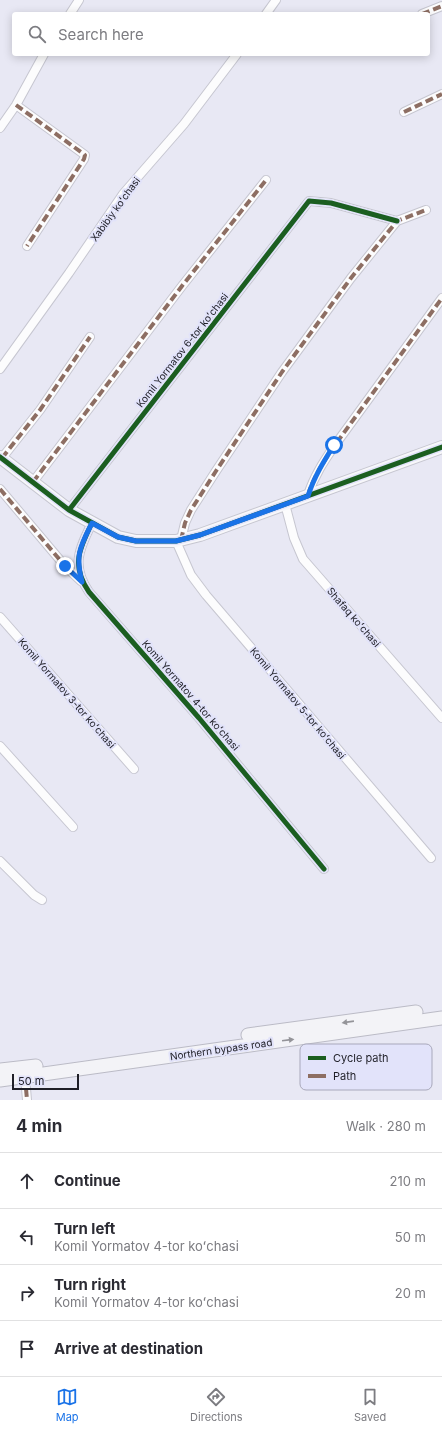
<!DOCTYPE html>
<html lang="en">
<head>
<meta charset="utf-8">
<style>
	body { margin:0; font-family:Inter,sans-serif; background:#f2f2f3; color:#2b2b33 }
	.scale { position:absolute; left:12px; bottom:10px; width:67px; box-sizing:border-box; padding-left:4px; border:2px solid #1f1f27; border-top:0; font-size:11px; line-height:14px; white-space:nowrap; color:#1f1f27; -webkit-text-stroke:3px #e2e3fa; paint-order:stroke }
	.stop { position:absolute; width:12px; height:12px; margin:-9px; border:3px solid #1a73e8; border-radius:50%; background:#fff }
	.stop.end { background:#1a73e8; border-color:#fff; box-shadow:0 1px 4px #0008 }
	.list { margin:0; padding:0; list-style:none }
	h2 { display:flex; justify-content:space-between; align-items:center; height:52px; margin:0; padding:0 16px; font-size:17px }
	h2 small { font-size:13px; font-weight:400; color:#7c7c81 }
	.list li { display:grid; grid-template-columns:26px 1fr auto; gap:12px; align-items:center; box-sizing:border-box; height:56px; padding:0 16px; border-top:1px solid #e1e1e2 }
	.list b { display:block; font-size:15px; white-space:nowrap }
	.list p { margin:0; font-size:13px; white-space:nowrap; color:#7c7c81 }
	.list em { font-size:13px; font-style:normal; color:#7c7c81 }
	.icon { flex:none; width:22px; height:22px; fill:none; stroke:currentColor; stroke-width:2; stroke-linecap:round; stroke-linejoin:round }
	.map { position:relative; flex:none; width:442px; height:1100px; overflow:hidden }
	.search { position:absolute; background:#fff; box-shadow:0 2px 10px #0003; left:12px; right:12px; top:12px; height:44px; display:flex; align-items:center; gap:10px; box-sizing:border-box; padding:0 14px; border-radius:4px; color:#7c7c81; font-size:15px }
	.sheet { height:276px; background:#fff }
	nav { display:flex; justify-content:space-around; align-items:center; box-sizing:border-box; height:56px; border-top:1px solid #e1e1e2; background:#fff; font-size:11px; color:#7c7c81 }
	nav a { display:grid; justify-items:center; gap:2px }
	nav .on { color:#1a73e8 }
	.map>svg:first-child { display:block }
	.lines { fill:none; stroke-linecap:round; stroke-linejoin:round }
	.street-casing { stroke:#c6c6d0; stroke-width:10 }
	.secondary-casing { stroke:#c6c6d0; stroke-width:14 }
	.primary-casing { stroke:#bbbbc6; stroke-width:15 }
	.street { stroke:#fcfcfd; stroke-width:8 }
	.secondary { stroke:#f7f7fa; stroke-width:12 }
	.primary { stroke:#f3f3f7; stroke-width:13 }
	.quiet { stroke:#8d6e63; stroke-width:4; stroke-dasharray:8 4; stroke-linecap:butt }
	.cycleway-casing { stroke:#e2e3fa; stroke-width:8 }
	.cycleway { stroke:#1b5e20; stroke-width:5 }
	.oneway { fill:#949499 }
	.route { stroke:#1a73e8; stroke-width:5 }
	.labels { text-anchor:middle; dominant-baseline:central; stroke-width:4; stroke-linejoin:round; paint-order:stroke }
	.street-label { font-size:10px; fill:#1f1f27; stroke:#e2e3fa }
	.key { fill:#e2e3fa; stroke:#a8a8bb; stroke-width:1 }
	.key-label { font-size:11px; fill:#1f1f27 }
</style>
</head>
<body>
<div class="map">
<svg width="442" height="1100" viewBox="0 0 442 1100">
	<rect width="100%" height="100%" fill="#e8e8f4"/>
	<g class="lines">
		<g class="street-casing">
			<path id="street" d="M70,14l9,-14
				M266,14l10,-14
				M422,14l20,-8
				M16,105l69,50 -1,4 -57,87
				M404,112l38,-18
				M0,128l16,-23 28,-51
				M0,369l69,-96 54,-79 61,-70 53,-70
				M2,458l38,-48 50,-73
				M33,482l149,-196 84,-106
				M0,489l65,77 16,15
				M308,495c6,-19 16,-34 27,-50l107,-147
				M285,504l9,34 9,21 139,159
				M69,510l240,-309 22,2 66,18
				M92,523c-13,26 -21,43 -3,69l110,126 125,151
				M181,540l4,-17 6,-13 25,-39 66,-99 69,-94 46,-57 29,-11
				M176,541l15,34 15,20 225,263
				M0,617l134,152
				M0,746l73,81
				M0,861l34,34 8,5
				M25,1077l2,23"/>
		</g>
		<g class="secondary-casing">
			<path id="secondary" d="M0,457l69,53 49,27 18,4h40l24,-6 242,-88"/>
		</g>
		<g class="primary-casing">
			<path id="primary" d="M248,1035l168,-23
				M0,1070l36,-4
				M0,1080l442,-62"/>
		</g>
		<use href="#street" class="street"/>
		<use href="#secondary" class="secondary"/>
		<use href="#primary" class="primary"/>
		<path class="quiet" d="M422,14l20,-8
			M16,105l69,50 -1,4 -57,87
			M404,112l38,-18
			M2,458l38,-48 50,-73
			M33,482l149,-196 84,-106
			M0,489l65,77 16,15
			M308,495c6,-19 16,-34 27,-50l107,-147
			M181,540l4,-17 6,-13 25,-39 66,-99 69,-94 46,-57 29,-11
			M25,1077l2,23"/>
		<g class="cycleway-casing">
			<path id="cycleway" d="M0,457l69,53 49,27 18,4h40l24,-6 242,-88
				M69,510l240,-309 22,2 66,18
				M92,523c-13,26 -21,43 -3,69l110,126 125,151"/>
		</g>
		<use href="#cycleway" class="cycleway"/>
	</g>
	<defs><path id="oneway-solid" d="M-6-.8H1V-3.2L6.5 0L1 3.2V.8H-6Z"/></defs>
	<g class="oneway">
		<use href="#oneway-solid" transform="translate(348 1022) rotate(172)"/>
		<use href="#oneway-solid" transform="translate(288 1040) rotate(-7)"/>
	</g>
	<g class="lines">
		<path class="route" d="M65,566l17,16c-7,-27 -2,-35 10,-59l26,14 18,4h40l24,-6 108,-39c6,-19 16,-35 26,-51"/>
	</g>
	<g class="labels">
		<g class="street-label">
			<text transform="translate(115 209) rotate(-54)">Xabibiy koʻchasi</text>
			<text transform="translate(182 350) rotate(-52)">Komil Yormatov 6-tor koʻchasi</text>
			<text transform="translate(354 617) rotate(49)">Shafaq koʻchasi</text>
			<text transform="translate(67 693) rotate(49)">Komil Yormatov 3-tor koʻchasi</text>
			<text transform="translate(191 695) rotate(49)">Komil Yormatov 4-tor koʻchasi</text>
			<text transform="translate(298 703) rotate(50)">Komil Yormatov 5-tor koʻchasi</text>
			<text transform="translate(221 1049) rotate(-8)">Northern bypass road</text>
		</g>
	</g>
	<rect x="300" y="1044" width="132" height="46" rx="6" class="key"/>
	<rect x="308" y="1056" width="18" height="4" fill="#1b5e20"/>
	<rect x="308" y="1074" width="18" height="4" fill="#8d6e63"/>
	<g class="key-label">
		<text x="333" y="1062">Cycle path</text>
		<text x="333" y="1080">Path</text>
	</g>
</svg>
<div class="scale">50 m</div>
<div class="stop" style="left:334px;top:445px"></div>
<div class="stop end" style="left:65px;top:566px"></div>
<div class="search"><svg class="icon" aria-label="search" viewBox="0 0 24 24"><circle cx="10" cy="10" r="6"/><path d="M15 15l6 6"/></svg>Search here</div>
</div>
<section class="sheet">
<h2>4 min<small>Walk · 280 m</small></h2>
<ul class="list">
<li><svg class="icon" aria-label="ahead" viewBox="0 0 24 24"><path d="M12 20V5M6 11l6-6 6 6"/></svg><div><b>Continue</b></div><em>210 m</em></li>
<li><svg class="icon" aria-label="left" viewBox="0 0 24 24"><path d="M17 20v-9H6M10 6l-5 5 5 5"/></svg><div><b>Turn left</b><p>Komil Yormatov 4-tor koʻchasi</p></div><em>50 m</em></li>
<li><svg class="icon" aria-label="right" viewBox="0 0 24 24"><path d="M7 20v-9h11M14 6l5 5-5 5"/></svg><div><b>Turn right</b><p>Komil Yormatov 4-tor koʻchasi</p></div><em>20 m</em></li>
<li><svg class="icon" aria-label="arrive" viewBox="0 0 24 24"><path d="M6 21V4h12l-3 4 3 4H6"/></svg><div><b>Arrive at destination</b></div></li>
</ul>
</section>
<nav>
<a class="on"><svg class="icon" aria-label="map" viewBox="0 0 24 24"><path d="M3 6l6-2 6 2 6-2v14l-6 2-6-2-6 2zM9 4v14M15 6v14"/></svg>Map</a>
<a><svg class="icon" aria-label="directions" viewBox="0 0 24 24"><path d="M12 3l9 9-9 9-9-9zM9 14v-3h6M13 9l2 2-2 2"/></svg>Directions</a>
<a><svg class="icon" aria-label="saved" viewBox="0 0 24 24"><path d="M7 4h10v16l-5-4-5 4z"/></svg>Saved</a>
</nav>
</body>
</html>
